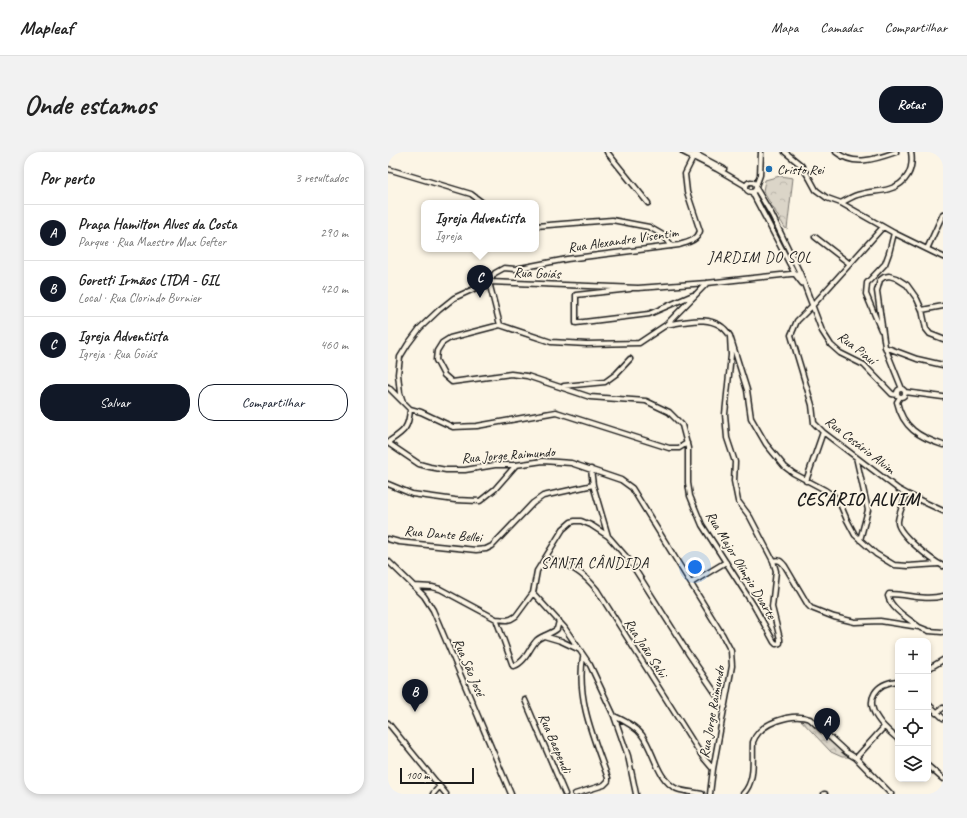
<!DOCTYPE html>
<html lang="pt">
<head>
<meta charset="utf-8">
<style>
	body { margin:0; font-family:Caveat,sans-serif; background:#f2f2f2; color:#222 }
	.controls { position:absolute; right:12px; bottom:12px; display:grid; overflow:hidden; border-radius:8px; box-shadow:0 2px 6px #0003 }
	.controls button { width:36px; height:36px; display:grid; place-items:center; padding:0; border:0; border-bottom:1px solid #e0e0e0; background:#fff; color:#222; font:20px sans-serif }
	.scale { position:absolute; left:12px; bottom:10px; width:74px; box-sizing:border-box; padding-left:4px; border:2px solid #1c1c1c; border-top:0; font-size:11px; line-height:14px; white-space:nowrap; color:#1c1c1c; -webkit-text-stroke:3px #fcf5e5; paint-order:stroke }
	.you { position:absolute; left:307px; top:415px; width:14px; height:14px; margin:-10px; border:3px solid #fff; border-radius:50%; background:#1a73e8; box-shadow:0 0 0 6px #1a73e833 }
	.badge { display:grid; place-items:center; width:26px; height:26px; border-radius:50%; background:#111827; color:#fff; font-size:13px; font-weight:700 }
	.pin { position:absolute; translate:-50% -33px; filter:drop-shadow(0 1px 2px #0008) }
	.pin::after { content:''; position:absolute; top:21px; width:14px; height:12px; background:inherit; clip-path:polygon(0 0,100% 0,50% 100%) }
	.popup { position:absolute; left:33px; top:48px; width:118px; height:52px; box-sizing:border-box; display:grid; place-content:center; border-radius:8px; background:#fff; filter:drop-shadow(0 1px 3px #0005); font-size:13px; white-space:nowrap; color:#767676 }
	.popup b { font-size:15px; color:#222 }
	.popup::after { content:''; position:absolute; left:50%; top:100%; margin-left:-8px; border:8px solid transparent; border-top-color:#fff }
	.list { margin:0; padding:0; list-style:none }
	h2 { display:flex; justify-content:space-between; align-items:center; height:52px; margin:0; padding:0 16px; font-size:17px }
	h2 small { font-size:13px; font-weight:400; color:#767676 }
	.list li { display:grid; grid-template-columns:26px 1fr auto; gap:12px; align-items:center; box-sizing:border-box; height:56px; padding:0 16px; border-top:1px solid #e0e0e0 }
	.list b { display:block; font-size:15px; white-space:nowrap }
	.list p { margin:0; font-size:13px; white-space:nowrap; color:#767676 }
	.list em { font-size:13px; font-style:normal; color:#767676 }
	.actions { display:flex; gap:8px; padding:12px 16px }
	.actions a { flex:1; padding:9px 0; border:1px solid #111827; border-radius:16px; text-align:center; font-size:14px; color:#111827 }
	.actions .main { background:#111827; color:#fff }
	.icon { flex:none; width:22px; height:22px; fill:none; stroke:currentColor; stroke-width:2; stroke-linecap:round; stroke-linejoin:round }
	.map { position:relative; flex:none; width:555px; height:642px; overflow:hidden; border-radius:16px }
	header { display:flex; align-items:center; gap:24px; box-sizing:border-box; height:56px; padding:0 20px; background:#fff; border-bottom:1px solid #e0e0e0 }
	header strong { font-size:19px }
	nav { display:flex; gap:22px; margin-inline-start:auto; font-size:14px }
	.intro { display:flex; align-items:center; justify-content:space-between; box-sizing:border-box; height:96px; padding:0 24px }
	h1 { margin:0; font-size:28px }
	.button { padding:10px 18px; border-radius:16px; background:#111827; color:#fff; font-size:14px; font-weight:700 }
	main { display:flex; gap:24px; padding:0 24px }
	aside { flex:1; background:#fff; border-radius:16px; box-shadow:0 2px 6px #0003 }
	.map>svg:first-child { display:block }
	.park { fill:url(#park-crowns); stroke:#7c7872 }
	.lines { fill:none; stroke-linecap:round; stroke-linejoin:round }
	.street-casing { stroke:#1c1c1c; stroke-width:7 }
	.street { stroke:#fcf5e5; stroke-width:4 }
	.poi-dot { fill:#1f6fb2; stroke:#fcf5e5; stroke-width:1.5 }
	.labels { text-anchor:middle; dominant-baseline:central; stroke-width:3.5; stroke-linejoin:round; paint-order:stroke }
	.poi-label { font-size:14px; fill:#1c1c1c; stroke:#fcf5e5; text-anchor:start }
	.street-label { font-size:14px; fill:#1c1c1c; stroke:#fcf5e5 }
	.neighbourhood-label { font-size:15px; letter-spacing:1px; fill:#1c1c1c; stroke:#fcf5e5 }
	.district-label { font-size:18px; font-weight:bold; letter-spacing:1px; fill:#1c1c1c; stroke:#fcf5e5 }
</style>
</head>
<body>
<header>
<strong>Mapleaf</strong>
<nav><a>Mapa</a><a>Camadas</a><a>Compartilhar</a></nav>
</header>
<div class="intro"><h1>Onde estamos</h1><a class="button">Rotas</a></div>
<main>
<aside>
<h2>Por perto<small>3 resultados</small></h2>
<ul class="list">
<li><span class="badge">A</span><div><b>Praça Hamilton Alves da Costa</b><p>Parque · Rua Maestro Max Gefter</p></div><em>290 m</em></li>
<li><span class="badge">B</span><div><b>Goretti Irmãos LTDA - GIL</b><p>Local · Rua Clorindo Burnier</p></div><em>420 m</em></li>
<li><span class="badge">C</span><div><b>Igreja Adventista</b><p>Igreja · Rua Goiás</p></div><em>460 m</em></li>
</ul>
<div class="actions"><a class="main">Salvar</a><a>Compartilhar</a></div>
</aside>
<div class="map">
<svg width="555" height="642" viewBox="0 0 555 642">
	<defs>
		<pattern id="park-crowns" width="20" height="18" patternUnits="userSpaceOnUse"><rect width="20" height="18" fill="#dbd5c8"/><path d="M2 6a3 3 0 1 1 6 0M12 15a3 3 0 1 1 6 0" fill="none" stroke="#bbb6ab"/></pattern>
	</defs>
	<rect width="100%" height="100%" fill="#fcf5e5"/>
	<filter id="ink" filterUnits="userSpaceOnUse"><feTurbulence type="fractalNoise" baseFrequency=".025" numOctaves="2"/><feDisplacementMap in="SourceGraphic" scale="8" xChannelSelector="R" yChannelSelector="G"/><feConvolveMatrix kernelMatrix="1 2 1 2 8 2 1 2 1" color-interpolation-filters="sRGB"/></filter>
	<g filter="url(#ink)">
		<path class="park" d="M392,24l13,2 -6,51 -2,-1 -22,-37 2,-11z
			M409,564l7,1 49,40h-11l-11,-5z"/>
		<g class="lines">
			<g class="street-casing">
				<path id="street" d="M219,0l41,51
					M295,0l34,17 29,17
					M304,0l32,17
					M397,0l16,13 9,14 6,11 11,8 14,5 53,30 49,24
					M448,0c18,15 40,7 60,0
					M0,17l83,25 12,9
					M358 35a5 5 0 1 1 10 0a5 5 0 1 1-10 0Z
					M368,34l4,-11 1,-23
					M368,36l16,27 28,58 22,58 9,14 9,8 24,12 28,29 5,1
					M364,40l43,82 7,9
					M453,51c6,-3 13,-8 20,-9 9,-3 19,-2 28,-5 18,-5 25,-20 22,-37
					M148,74l76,-6 37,7 14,8 9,11
					M495,75l-70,78 -16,16 -6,14 21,70 2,18 9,9 75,57 9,5 36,17
					M427,85l35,27
					M539,97l16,-35
					M101,130l6,-9 9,-5 11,1 52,-10 112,-14c9,-3 18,-4 21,-14l-13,-39 -2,-18 11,-22
					M101,130l11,43
					M319,131l-41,42 -27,18 -52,1 -36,-2 -51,-17 -50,13 -8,5 -5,8 -1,9 8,15 8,7 59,-8 16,2 63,21 56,4 23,11 13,13 6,23v35l2,13 12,29 52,81 20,36 2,2 4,-1v-4l-8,-32 4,-36 -3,-10 -23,-44 -12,-16 -4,-20 1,-19 -8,-24 -2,-24 6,-59 -1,-19
					M242,137l-54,6v28l73,-9 44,-19
					M534,158l21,-4
					M278,173c21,-4 51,-12 64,11l17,54 4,28 15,26 19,23 8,6 32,17 10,7 6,9 6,14 8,15 21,19 18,11 14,1 31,-2
					M493,178l-15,-36 1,-11 18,-19 4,-11 5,-20
					M497,195l32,12 26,6
					M176,234l41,-4 11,-8 14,-15
					M0,235l22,22c-1,20 -7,23 -22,33
					M514,237l-17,-42 -8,-56 3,-11 4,-3 5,-1 7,2 11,7 10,14 5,11 4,19 4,5 13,5
					M509 241a4 4 0 1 1 8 0a4 4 0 1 1-8 0Z
					M517,240l38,5
					M512,245l-3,5c6,26 22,35 46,43
					M15,250l-3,-9 -2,-19 2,-17 8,-13 12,-16 19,-18 15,-12 35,-16 149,6 69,-5 93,-10
					M22,257l11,3 32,15 24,-1 79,-14 113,36h10l8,-5
					M0,291l31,21 11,3 16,3h19l30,-5h21l27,-4 28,2 50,17 11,8 90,146 9,17 1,15 -19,103 -3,25
					M468,305l12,53 -8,30
					M203,317l2,16 15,51
					M418,329l17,-49
					M0,332l24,10 43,6 25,1 15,-12 21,-24
					M519,342c-3,9 -8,18 -9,27 -2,12 35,40 45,45
					M0,387l11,3 77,8 10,-1 6,-3 41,-43 10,-7 50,-11
					M159,406c22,7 35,13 50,32l105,166 11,13
					M0,409l36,35 9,14 78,184
					M385,409c6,-2 8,0 12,5l23,39 3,3 23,9 21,5 25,-1 39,6 10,4 13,1
					M303,431l35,-21
					M26,434l18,1 8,2 56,30 11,1 4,-1 5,-3 17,-23 4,-22 26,-42 8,-7 4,-1h6l10,4 17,11 21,24 59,93 37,54
					M145,441l31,34 26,38 24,51 14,40 8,38
					M108,467l17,47h1c12,-4 15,-18 23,-26 6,-5 14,-6 20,-11l2,-8
					M531,475c-10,-8 -28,-18 -31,-31l1,-2c20,0 34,7 54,2
					M156,484l17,5 19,9
					M540,517l15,-9
					M510,529c-22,2 -34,18 -20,38 5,8 13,14 20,20
					M137,548l40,94
					M540,552l15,14
					M548,561l7,-5
					M226,564c11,5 21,10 28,19 12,16 15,45 35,54 8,3 17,3 25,5
					M0,571l58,71
					M468,606l28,-31
					M540,614l15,13
					M45,642l6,-7
					M187,642l29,-9 4,-4v-3c-14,-39 -32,-79 -25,-121
					M355,642c13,-13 9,-35 10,-52 6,-19 39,-30 57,-23l36,33 10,6 35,36
					M436,642h1"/>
			</g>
			<use href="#street" class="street"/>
		</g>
	</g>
	<circle class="poi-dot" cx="381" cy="17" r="4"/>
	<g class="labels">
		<g class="poi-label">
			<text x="389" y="17">Cristo Rei</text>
		</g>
		<g class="street-label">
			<text transform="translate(235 88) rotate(-8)">Rua Alexandre Visentim</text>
			<text transform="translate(149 121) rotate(2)">Rua Goiás</text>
			<text transform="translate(469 196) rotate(38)">Rua Piauí</text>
			<text transform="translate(472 293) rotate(38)">Rua Cesário Alvim</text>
			<text transform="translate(120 303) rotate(-4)">Rua Jorge Raimundo</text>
			<text transform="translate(55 382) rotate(5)">Rua Dante Bellei</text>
			<text transform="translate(353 413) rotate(59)">Rua Major Olímpio Duarte</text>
			<text transform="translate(258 496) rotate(57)">Rua João Salvi</text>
			<text transform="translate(81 515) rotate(67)">Rua São José</text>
			<text transform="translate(324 560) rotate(-80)">Rua Jorge Raimundo</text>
			<text transform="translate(167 591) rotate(67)">Rua Baependi</text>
		</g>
		<g class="neighbourhood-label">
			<text x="372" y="105">JARDIM DO SOL</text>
			<text x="207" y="411">SANTA CÂNDIDA</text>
		</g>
		<g class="district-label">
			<text x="470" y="347">CESÁRIO ALVIM</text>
		</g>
	</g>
</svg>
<div class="controls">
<button>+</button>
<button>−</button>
<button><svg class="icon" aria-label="locate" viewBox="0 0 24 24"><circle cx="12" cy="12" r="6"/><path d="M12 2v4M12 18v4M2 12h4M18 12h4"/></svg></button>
<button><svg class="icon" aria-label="layers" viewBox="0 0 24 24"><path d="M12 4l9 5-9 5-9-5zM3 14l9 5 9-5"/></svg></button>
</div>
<div class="scale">100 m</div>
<div class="you"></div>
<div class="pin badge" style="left:439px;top:589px">A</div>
<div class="pin badge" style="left:27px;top:560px">B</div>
<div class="pin badge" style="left:92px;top:146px">C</div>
<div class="popup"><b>Igreja Adventista</b>Igreja</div>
</div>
</main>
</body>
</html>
